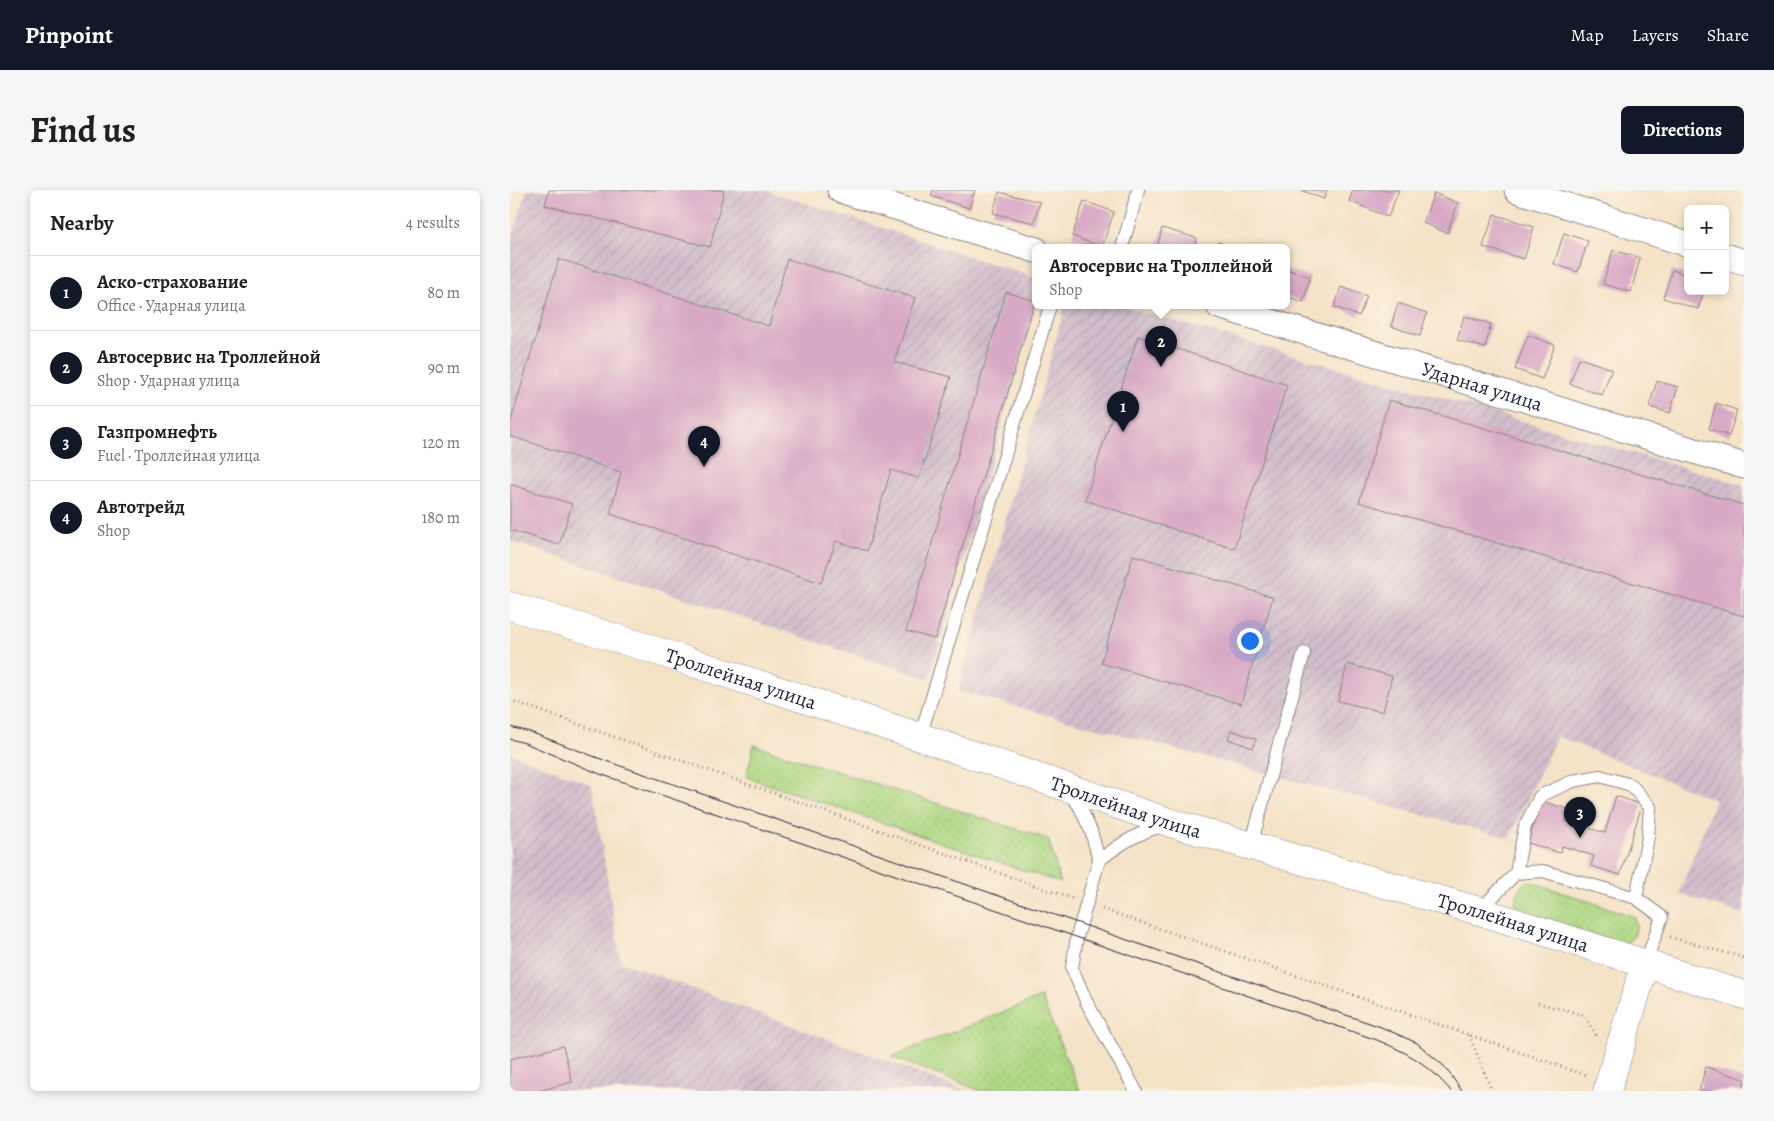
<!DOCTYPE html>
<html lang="en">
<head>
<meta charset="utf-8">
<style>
	body { margin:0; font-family:Alegreya,serif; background:#f6f6f6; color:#202124 }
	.controls { position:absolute; right:15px; top:15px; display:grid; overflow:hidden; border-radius:8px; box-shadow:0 2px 8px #0003 }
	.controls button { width:45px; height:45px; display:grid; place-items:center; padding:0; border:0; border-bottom:1px solid #e0e0e0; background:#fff; color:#202124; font:25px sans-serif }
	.you { position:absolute; left:739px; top:450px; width:18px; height:18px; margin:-12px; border:4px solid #fff; border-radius:50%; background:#1a73e8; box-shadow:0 0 0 8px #1a73e833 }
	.badge { display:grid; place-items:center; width:32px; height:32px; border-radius:50%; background:#111827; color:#fff; font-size:16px; font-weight:700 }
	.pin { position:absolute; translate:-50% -41px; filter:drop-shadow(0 1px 2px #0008) }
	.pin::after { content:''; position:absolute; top:26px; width:18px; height:15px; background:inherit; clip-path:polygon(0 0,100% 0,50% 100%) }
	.popup { position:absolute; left:522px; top:54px; width:258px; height:65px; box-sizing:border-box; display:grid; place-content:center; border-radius:8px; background:#fff; filter:drop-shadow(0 1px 4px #0005); font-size:16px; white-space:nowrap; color:#757577 }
	.popup b { font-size:19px; color:#202124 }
	.popup::after { content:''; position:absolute; left:50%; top:100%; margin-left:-10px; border:10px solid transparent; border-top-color:#fff }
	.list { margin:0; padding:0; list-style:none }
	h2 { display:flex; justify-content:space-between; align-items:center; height:65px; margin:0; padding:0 20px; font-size:21px }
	h2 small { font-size:16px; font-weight:400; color:#757577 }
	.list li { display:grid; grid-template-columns:32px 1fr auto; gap:15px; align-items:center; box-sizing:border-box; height:75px; padding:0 20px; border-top:1px solid #e0e0e0 }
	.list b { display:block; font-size:19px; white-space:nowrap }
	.list p { margin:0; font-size:16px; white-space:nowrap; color:#757577 }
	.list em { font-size:16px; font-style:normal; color:#757577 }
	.map { position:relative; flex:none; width:1234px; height:901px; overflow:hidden; border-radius:8px }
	header { display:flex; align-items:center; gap:30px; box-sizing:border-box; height:70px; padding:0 25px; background:#111827; color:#fff }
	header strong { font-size:24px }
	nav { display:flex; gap:28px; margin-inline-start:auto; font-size:18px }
	.intro { display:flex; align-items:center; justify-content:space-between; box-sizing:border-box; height:120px; padding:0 30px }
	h1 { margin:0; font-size:35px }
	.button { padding:12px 22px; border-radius:8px; background:#111827; color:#fff; font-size:18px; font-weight:700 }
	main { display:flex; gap:30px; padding:0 30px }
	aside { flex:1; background:#fff; border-radius:8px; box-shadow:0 2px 8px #0003 }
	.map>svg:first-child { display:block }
	.industrial { fill:url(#industrial-furrows) }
	.grass { fill:url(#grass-dots); stroke:#687c5f }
	.building { fill:#d8a9c5 }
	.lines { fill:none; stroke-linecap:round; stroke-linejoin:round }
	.service-casing { stroke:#8c8282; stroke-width:14 }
	.minor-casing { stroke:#8c8282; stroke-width:27 }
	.tertiary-casing { stroke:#8c8282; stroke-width:29 }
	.primary-casing { stroke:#8c8282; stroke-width:29 }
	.path { stroke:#8c8282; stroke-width:3; stroke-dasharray:1 4; stroke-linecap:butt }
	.service { stroke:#fff; stroke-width:12 }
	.minor { stroke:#fff; stroke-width:25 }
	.tertiary { stroke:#fff; stroke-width:28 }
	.primary { stroke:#fff; stroke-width:28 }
	.tram { stroke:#22223b; stroke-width:1 }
	.labels { text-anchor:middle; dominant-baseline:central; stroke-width:4; stroke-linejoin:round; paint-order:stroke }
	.street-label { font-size:20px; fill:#22223b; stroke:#fcf5e5 }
</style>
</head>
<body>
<header>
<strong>Pinpoint</strong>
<nav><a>Map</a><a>Layers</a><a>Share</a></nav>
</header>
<div class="intro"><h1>Find us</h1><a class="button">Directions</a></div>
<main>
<aside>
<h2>Nearby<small>4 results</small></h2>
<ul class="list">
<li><span class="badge">1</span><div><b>Аско-страхование</b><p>Office · Ударная улица</p></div><em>80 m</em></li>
<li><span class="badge">2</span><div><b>Автосервис на Троллейной</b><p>Shop · Ударная улица</p></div><em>90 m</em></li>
<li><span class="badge">3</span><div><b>Газпромнефть</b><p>Fuel · Троллейная улица</p></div><em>120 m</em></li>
<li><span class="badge">4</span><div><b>Автотрейд</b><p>Shop</p></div><em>180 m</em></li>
</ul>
</aside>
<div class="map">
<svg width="1234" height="901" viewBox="0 0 1234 901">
	<defs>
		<pattern id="industrial-furrows" width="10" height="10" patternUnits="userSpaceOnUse" patternTransform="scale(1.25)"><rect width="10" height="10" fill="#d1bdcb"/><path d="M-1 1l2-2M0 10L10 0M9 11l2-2" fill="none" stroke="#b3a2af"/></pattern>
		<pattern id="grass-dots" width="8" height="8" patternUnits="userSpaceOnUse" patternTransform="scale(1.25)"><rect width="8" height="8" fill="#add783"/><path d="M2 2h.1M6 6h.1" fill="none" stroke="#95b872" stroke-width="1.8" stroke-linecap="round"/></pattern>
	</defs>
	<rect width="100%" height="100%" fill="#fcf5e5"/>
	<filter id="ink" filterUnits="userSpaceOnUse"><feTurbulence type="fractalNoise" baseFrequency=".02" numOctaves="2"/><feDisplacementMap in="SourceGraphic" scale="10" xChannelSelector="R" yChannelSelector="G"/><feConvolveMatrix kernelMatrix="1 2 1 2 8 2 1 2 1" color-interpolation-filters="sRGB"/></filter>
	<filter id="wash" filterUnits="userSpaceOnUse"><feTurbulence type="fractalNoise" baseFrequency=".0096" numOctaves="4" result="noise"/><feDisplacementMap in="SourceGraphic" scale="20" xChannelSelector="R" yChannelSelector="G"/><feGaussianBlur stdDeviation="1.12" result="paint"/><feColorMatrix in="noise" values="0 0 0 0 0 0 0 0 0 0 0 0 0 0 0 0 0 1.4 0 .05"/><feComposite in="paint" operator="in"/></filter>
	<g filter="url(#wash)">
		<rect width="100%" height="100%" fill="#f5e3c8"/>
		<path class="industrial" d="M17,0h238l271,88v26l-107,375 -419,-138v-294z
			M555,116h57l622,179v429l-65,-20 36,-94 -158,-64 -48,102 -551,-147z
			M0,563l82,32 29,177 346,129h-457z"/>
		<path class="grass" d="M244,555l294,94 13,44 -315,-106z
			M1019,691l106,36c3,13 1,21 -11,27l-105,-33 -4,-9 6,-16z
			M531,807l39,94h-99l-90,-34z"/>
		<g id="blocks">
			<path class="building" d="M39,0h172l3,1 -14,56 -165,-42z
				M423,0h42l-6,18 -38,-12z
				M790,0h27l-3,9z
				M843,0h46l-11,27 -39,-16z
				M489,2l41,10 -6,21 -41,-10z
				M924,3l24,10 -11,30 -24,-10z
				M574,11l30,11 -12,35 -30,-11z
				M984,24l40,13 -10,32 -41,-12z
				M652,38l35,10 -3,10h-37z
				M1054,43l24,8 -10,31 -24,-8z
				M708,52l19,6h-21z
				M1103,60l27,8 -9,34 -28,-8z
				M49,69l210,67 18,-67 128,39 -21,64 57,15 -32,101 -28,-8 -24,81 -31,-10 -15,42 -211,-69 11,-42 -111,-36v-12z
				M776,79l24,8 -7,25 -17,-6z
				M1162,80l16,5v16h16l-6,18 -35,-11z
				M831,97l26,9 -8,20 -25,-9z
				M496,102l29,9 -100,338 -29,-8z
				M888,113l29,10 -7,23 -29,-10z
				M954,126l27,8 -6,24 -28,-8z
				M1018,145l27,10 -13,34 -27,-10z
				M628,146l149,49 -53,164 -149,-49z
				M1069,168l33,11 -10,26 -32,-11z
				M1147,191l21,6 -8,26 -21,-6z
				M879,210l355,105v111l-385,-114z
				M1206,213l21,7 -8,26 -20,-7z
				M0,294l62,20 -13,41 -49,-15z
				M623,365l140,42 -32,107 -140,-41z
				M837,474l45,12 -9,36 -45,-11z
				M721,540l25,9 -3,9 -25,-9z
				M1106,606l26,9 -22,70 -29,-9 3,-10 -32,-10 -2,7 -32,-10 13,-42 27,8 -3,12 40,12z
				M53,856l9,36 -34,9h-28v-32z
				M1196,877l38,12v12h-45z"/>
		</g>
	</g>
	<g filter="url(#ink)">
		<use href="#blocks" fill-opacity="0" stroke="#8c8282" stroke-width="1"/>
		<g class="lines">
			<g class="service-casing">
				<path id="service" d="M612,58l16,-58
					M410,547l130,-431
					M560,605l9,10 12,26 8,29 -22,77 -5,31 14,33 50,90
					M741,655l53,-192
					M589,670c23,-17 38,-27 66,-35
					M1006,683l9,-47 15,-30 33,-15 27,-5 31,9 19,22 -2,30 -12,61
					M969,721l37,-38 27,-2 93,27 26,19 -17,47"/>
			</g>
			<g class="minor-casing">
				<g id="minor">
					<path d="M330,0l196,60"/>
					<path d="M1007,0l171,54"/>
					<path d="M1215,66l19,6"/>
					<path id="s1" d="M709,116l525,160"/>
				</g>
			</g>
			<g class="tertiary-casing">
				<path id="tertiary" d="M1097,901l38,-127"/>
			</g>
			<g class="primary-casing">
				<g id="primary">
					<path id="s2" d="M0,416l135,41 275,90 251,86 308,88 265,84"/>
				</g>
			</g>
			<path class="path" d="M0,510l563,199
				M592,719l484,166
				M1160,747l74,21
				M1028,813l46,12 12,20v2
				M959,845l23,56"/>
			<use href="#service" class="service"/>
			<use href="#minor" class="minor"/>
			<use href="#tertiary" class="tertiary"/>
			<use href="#primary" class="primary"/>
			<path class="tram" d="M0,537l20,5 76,29 775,266 36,16 28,24 17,24
				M0,549l15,4 75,31 777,266c33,14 50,23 74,51"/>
		</g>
	</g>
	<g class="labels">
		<g class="street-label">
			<text stroke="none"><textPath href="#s1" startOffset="275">Ударная улица</textPath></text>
			<text stroke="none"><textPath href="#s2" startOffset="242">Троллейная улица</textPath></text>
			<text stroke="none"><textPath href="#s2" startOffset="648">Троллейная улица</textPath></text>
			<text stroke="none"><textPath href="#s2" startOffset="1052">Троллейная улица</textPath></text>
		</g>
	</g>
</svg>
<div class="controls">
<button>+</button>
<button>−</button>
</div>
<div class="you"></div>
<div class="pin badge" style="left:613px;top:242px">1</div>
<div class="pin badge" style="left:651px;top:177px">2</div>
<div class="popup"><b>Автосервис на Троллейной</b>Shop</div>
<div class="pin badge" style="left:1070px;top:648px">3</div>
<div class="pin badge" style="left:194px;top:277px">4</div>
</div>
</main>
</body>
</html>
